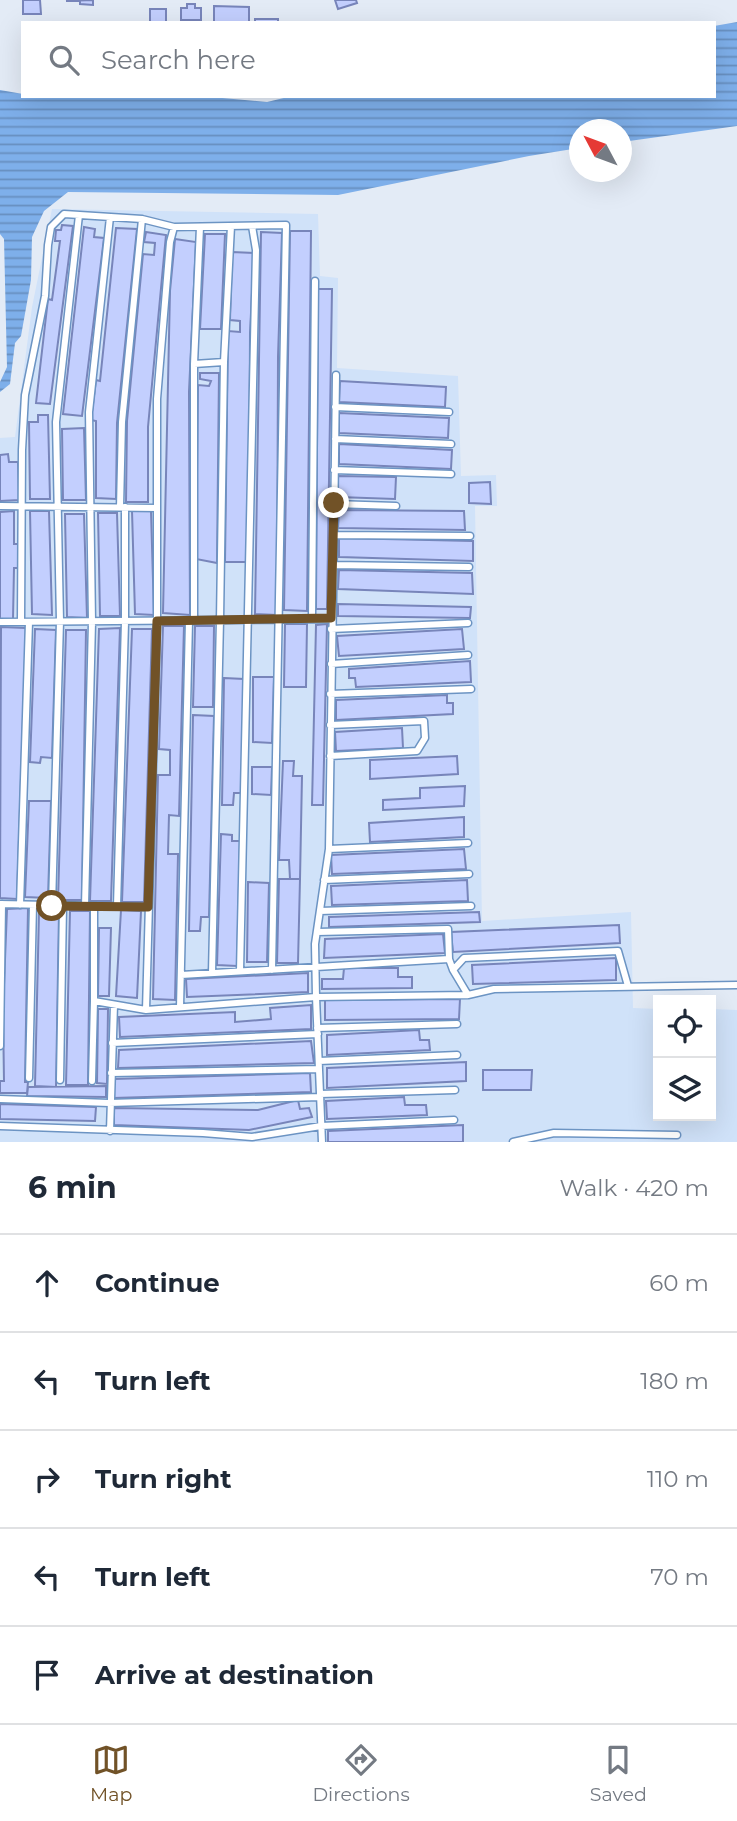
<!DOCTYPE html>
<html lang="en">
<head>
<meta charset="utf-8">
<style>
	body { margin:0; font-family:Montserrat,sans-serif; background:#f6f6f7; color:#1f2937 }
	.controls { position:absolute; right:21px; bottom:21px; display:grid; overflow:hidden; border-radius:0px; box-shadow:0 7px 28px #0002 }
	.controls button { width:63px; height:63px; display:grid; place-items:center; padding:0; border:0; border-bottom:2px solid #e0e1e3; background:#fff; color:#1f2937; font:35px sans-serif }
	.compass { position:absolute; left:569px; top:119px; width:63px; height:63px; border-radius:50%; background:#fff; box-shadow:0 7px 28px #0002; rotate:311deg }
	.stop { position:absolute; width:21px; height:21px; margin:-16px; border:5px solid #715227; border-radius:50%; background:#fff }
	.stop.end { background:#715227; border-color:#fff; box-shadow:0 2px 7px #0008 }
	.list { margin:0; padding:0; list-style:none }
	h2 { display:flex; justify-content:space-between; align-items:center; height:91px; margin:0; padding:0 28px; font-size:30px }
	h2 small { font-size:23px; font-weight:400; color:#747a83 }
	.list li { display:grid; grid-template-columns:46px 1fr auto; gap:21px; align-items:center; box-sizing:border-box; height:98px; padding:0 28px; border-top:2px solid #e0e1e3 }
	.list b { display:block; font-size:26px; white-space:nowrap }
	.list em { font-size:23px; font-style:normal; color:#747a83 }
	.icon { flex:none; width:38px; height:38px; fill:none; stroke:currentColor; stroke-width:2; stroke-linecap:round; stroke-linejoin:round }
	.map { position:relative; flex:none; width:737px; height:1142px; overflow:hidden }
	.search { position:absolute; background:#fff; box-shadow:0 7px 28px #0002; left:21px; right:21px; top:21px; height:77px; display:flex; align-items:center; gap:18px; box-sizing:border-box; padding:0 24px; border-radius:0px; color:#747a83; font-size:26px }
	.sheet { height:581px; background:#fff }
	nav { display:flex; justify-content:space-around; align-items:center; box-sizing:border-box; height:98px; border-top:2px solid #e0e1e3; background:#fff; font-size:19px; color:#747a83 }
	nav a { display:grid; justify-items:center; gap:4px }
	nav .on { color:#715227 }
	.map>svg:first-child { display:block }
	.built { fill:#d0e2f9 }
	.water { fill:url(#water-rules) }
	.building { fill:#c3cffe; stroke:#7885ba; stroke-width:2 }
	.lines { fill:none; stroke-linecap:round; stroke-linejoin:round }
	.service-casing { stroke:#6c94c3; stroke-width:9 }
	.service { stroke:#fff; stroke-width:6 }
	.route { stroke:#715227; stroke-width:9 }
</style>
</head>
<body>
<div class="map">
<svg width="737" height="1142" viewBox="0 0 737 1142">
	<defs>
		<pattern id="water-rules" width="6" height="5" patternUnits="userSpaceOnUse" patternTransform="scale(1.75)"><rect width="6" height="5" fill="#7eafea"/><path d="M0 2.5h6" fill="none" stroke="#678fbf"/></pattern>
	</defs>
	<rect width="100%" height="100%" fill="#e3ebf6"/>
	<path class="built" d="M52,209l266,5 2,62 18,2 -1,90 121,8 3,100 35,-1 1,31h-22l7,415 149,-9 2,96 25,1v107h53v-107l26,1v132h-737v-704l15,-1 17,-130z"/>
	<path class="water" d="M737,22v104l-115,16v-12h-42l-1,18 -50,8 -191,39 -270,-3 -24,19 -12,26 -1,43 -10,56 -6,7 -5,41 -10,8v-10l7,-15 -3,-128 -4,-5v-144l23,4v2l21,2 156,-2 67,6 25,-6h422v-70z"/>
	<path class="building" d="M23,0h17l1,14h-18z
		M93,0v5l-13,-1v-3h-14z
		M335,0h21l1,3 -19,6z
		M187,4h8v4h6v12h-20v-12h6z
		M214,6l35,1v16h-35z
		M150,9h16v14h-16z
		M255,19h23v4h-23z
		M62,225l11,1 -23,178 -14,-1 12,-104 4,1 8,-59h-5l1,-11h5z
		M84,227l11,2 -1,8 10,1 -22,178 -19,-2z
		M116,228l21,1 -20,194 -1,76 -20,-1v-77l-5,-1 5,-40 4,1z
		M290,231h21l-4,380 -23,-1z
		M146,232l20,3 -18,192v75h-22l1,-81 16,-167 11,1 1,-12 -11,-1z
		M261,232l21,1 -4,124 -1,258 -22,-1z
		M205,234h20l-4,95h-21z
		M175,239l21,3 -7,150 1,223 -27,-2 7,-322z
		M232,252l22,1 -4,80 -1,210 -3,19h-21l3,-231 12,1v-11l-10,-1z
		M318,289h14l-5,320h-11z
		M200,373h19l-2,190 -21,-4 2,-174 11,1 2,-5 -11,-2z
		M340,381l106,6 -1,20 -106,-5z
		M339,413l110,5 -1,20 -109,-5z
		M38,415h10l2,84h-20l-1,-77h9z
		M84,428l2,72h-23l-1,-71z
		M339,444l113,6 -1,19 -112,-5z
		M8,454l1,8h9l1,38 -19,1v-46z
		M338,476l58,1 -1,22 -57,-2z
		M490,482l1,22 -22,-1v-20z
		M339,510l125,1 1,19 -127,-2z
		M14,511v33h4v24h-4l-1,51h-13v-107z
		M30,511h19l3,104 -20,-1z
		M132,511h19l3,104 -19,-1z
		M98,513h19l3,103h-20z
		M65,514h19l3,104 -20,-1z
		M339,538l134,3v20l-134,-4z
		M339,570l133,3 1,21 -135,-5z
		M338,604l133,3 -1,11 -132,-2z
		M285,624h22l-1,63h-22z
		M327,624l-4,181h-11l4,-180z
		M163,626h21l-5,190 -10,-1 -1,39h10l-3,146 -22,-1 5,-224h12v-25l-11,-1z
		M195,626h19l-1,81h-20z
		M1,627l25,1 -9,271 -17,-1z
		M120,628l-9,273h-21l9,-272z
		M35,629l21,1 -4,128 -11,-1 -1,6 -10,-1z
		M132,629h20l-8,273h-22z
		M462,629l2,20 -125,7 -2,-20z
		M66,630h20l-4,270h-24z
		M470,661l1,21 -115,5 -1,-9h-6v-9z
		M253,677h21l-2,66 -19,-1z
		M224,678l20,1 -1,114h-9l-1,12h-11z
		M447,695v8h6v11l-117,6v-20z
		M193,715l21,1 -5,201h-8l-1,14h-11z
		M402,728l1,20 -67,3 -1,-19z
		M457,756l1,18 -88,5v-19z
		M283,761h11l-1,15h9l-2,103h-10l-1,-19h-10z
		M252,767h20l-1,28 -19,-1z
		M465,786l-1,20 -81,4v-10l37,-2v-10z
		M29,801h22l-3,97 -23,-1z
		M464,817v20l-94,5 -1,-19z
		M221,834l11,1v6h8l-3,125 -20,-1z
		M464,849l2,20 -134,5 -1,-19z
		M279,879h21l-2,84h-21z
		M467,880l1,21 -136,4 -1,-19z
		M248,882l21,1 -2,79h-20z
		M28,908l-3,174h3l-1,11h-27v-12h4l-1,-71 4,-101z
		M121,910l20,1 -4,87 -21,-2z
		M70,911h20l-2,174h-22z
		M39,912h20l-3,175 -21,-1z
		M479,912l1,10 -151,5v-10z
		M619,925l1,18 -167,9 -2,-20z
		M99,928h12l-2,68h-11z
		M443,934l2,19 -121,5 1,-19z
		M616,958v22l-143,4 -1,-19z
		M344,968h54v9h14v11l-90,1v-10h21z
		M308,973v19l-121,5 -1,-18z
		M460,999l-1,20 -134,1v-20z
		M311,1005v24l-191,8 -1,-20 116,-5v10l36,-3 -1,-11z
		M98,1009h10l-1,75 -10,-1z
		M419,1030l1,10h9l1,10 -103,5v-20z
		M311,1041l3,22 -196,5 1,-18z
		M466,1062v19l-139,7v-20z
		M483,1070h49l-1,20h-48z
		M310,1073l1,19 -198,6 1,-19z
		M106,1086v11l-79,-1 1,-9z
		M404,1097l1,8h21l1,10 -100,4 -1,-18z
		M298,1100l2,9 9,-1 3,9 -63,13 -135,-5v-17l144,2z
		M0,1104l96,3 -1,14 -95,-2z
		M463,1125v17h-135v-11z"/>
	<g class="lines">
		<g class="service-casing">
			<path id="service" d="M194,364l30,-2
				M335,407l114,5
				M335,439l116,5
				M334,470l117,4
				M334,504l62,2
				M0,506l157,2
				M120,507l2,-85 20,-203
				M334,535l2,-160
				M470,536l-136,-1 -5,314 -14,95 1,53 152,-2 26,-6 243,-4
				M333,565l136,2
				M312,619l3,-338
				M194,621v-257l6,-137
				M0,622l331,-3
				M21,622l1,-172 3,-55 20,-99 3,-51 3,-18 13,-13 78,5 32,8 112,-2 -14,745
				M331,629l137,-6
				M331,664l137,-9
				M330,694l141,-5
				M330,756l87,-5 8,-13 -1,-17 -94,4
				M329,849l139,-6
				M324,880l145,-6
				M0,904l148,3
				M20,905l9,-283
				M52,906l8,-285 -4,-199 23,-207
				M85,906l7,-284 -3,-210 21,-195
				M94,906v95
				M117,906l8,-284v-115
				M320,911l151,-5
				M317,932l131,-3 1,30
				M453,970l11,-12 154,-7 10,35
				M240,971l16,-721 -4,-24
				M212,973l8,-353 4,-258 7,-136
				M181,975l268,-16 4,11 15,25
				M180,1007l9,-386
				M146,1010l11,-389v-222l13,-157 4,-15
				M317,1028l140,-4
				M112,1043l206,-9
				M0,1046l2,-142
				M319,1061l138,-6
				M111,1073l208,-4
				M29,1078l4,-173
				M60,1080l3,-174
				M92,1081l2,-80 52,9 170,-13 6,145
				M320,1094l135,-4
				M0,1099l109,4 211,-6
				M0,1126l203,7 49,4 69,-11 133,-6
				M110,1131l4,-126
				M513,1142l41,-9 123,2"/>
		</g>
		<use href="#service" class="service"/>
	</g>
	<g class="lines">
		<path class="route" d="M52,906l96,1 9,-286 174,-3 3,-115"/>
	</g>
</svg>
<div class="controls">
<button><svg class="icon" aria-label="locate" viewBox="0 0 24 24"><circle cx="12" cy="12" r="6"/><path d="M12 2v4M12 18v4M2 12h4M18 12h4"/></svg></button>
<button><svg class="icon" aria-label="layers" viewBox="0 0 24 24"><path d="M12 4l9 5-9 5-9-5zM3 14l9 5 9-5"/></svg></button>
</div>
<svg class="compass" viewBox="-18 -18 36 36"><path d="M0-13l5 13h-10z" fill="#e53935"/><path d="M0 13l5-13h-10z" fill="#747a83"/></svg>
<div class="stop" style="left:52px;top:906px"></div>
<div class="stop end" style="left:334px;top:503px"></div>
<div class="search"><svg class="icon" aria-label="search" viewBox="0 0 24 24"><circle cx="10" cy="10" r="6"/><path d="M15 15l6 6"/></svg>Search here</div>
</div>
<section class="sheet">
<h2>6 min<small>Walk · 420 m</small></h2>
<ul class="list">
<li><svg class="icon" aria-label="ahead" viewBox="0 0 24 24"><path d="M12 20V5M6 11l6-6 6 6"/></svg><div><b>Continue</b></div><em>60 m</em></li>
<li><svg class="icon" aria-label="left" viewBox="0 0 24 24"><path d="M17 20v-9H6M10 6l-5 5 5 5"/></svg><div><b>Turn left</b></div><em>180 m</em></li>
<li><svg class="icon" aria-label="right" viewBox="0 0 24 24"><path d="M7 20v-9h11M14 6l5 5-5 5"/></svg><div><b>Turn right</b></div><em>110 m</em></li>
<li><svg class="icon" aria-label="left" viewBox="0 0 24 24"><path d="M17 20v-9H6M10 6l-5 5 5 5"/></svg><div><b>Turn left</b></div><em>70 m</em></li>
<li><svg class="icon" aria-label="arrive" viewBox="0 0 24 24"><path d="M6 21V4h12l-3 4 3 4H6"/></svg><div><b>Arrive at destination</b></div></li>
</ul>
</section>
<nav>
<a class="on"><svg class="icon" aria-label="map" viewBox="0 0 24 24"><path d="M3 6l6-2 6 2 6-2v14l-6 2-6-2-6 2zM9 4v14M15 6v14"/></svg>Map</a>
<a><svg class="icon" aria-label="directions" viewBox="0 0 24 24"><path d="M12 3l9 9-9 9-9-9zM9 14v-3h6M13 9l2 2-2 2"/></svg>Directions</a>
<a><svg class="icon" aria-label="saved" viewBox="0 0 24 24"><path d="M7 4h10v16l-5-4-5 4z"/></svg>Saved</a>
</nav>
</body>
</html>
